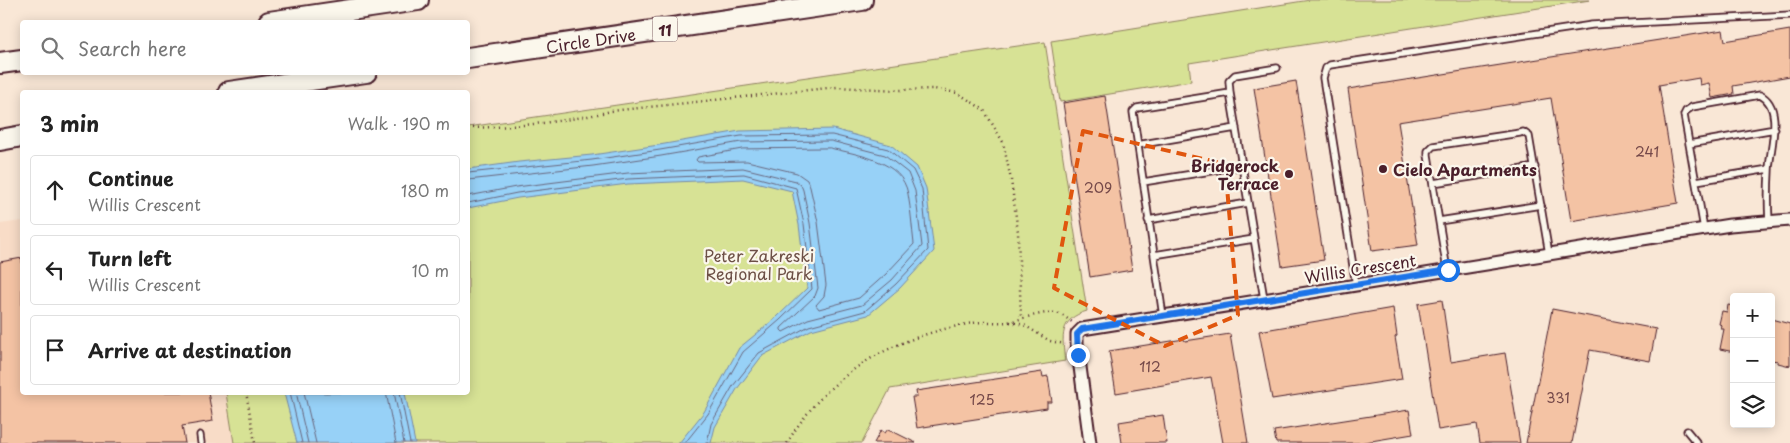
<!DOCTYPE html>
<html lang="en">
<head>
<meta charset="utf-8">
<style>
	body { margin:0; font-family:"Playpen Sans",sans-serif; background:#f2f2f2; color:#222 }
	.controls { position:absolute; right:15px; bottom:15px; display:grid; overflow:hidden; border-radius:5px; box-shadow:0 2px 12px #0003 }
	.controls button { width:45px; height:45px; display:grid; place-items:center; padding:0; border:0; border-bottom:1px solid #e0e0e0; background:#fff; color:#222; font:25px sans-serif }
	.stop { position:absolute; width:15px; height:15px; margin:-11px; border:4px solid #1a73e8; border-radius:50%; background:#fff }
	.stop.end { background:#1a73e8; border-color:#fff; box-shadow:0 1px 5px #0008 }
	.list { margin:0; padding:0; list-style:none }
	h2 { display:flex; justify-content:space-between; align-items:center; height:65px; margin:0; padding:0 20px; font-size:21px }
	h2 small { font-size:16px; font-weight:400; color:#767676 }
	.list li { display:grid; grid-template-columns:32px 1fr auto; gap:15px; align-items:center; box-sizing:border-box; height:70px; margin:0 10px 10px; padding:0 10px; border:1px solid #e0e0e0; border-radius:5px }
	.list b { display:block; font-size:19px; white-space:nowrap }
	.list p { margin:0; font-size:16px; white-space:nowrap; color:#767676 }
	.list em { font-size:16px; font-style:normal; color:#767676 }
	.icon { flex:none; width:28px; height:28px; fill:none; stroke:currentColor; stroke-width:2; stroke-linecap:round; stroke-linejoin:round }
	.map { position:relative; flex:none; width:1790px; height:443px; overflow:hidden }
	.search { position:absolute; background:#fff; box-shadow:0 2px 12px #0003; left:20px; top:20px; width:450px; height:55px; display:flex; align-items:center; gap:12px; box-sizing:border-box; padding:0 18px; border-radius:5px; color:#767676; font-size:19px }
	.panel { position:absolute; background:#fff; box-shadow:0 2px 12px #0003; left:20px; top:90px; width:450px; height:305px; border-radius:5px }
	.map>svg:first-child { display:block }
	.built { fill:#f8dcc7 }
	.green { fill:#d7e295; stroke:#908060 }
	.water { fill:#97d1f7; stroke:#788aa5 }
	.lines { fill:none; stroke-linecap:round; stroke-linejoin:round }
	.shore { stroke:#69667d; stroke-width:1 }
	.building { fill:#f4c3a4; stroke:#4a1f2b }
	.lane-casing { stroke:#4a1f2b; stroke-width:9 }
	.street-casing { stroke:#4a1f2b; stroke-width:15 }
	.highway-casing { stroke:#4a1f2b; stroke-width:24 }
	.path { stroke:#4a1f2b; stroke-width:2.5; stroke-dasharray:1 4; stroke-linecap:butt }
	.lane { stroke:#fbf7ec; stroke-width:5.5 }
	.street { stroke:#fbf7ec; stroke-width:11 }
	.highway { stroke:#fbf7ec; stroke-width:20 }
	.route { stroke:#1a73e8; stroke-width:6 }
	.marked { fill:none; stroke:#e0560e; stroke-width:4; stroke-dasharray:10 6; stroke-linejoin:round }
	.poi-dot { fill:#4a1f2b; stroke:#fbf7ec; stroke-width:2 }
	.labels { text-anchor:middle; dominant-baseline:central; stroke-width:4.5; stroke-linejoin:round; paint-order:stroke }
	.number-label { font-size:14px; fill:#744849 }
	.shield { fill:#fbf7ec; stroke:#7f6065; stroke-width:1 }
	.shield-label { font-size:15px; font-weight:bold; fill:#4a1f2b }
	.street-label { font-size:16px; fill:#4a1f2b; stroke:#fbf7ec }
	.poi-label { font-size:16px; font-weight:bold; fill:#4a1f2b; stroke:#fbf7ec; text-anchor:end }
	.park-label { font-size:16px; fill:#6d5046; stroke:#fbf7ec }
</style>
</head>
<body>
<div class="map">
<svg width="1790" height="443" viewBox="0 0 1790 443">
	<rect width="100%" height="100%" fill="#f9e7d6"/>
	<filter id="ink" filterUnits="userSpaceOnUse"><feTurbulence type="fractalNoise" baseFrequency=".02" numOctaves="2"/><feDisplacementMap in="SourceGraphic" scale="10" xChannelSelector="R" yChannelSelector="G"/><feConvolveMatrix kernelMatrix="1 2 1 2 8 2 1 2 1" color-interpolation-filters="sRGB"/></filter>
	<g filter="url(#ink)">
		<path class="built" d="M22,221v171l204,1 8,50h-234v-219z"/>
		<path class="green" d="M1310,0h280l-401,63 2,18 -131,21 -9,-61z
			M1045,42l42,269c-28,8 -25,26 -22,50l-175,28 -28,54h-628l-8,-50 242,-1v-265z"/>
		<path class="water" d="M833,129l58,16 26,22 9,21 8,63 -34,37 -32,27 -57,15 -49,26 -25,33 -22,38 -4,16h-32l25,-31 35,-64 38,-31 30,-29 -8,-63 -7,-34 -49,-12 -115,5 -110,14 -50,10v-39l51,-7 73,-7 67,-10 81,-14z
			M284,393h121l10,50h-118z"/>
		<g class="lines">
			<path class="shore" d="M830,148c28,7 72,12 78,46 3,16 4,34 6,50l-28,30 -27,24 -40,11 -3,-4 8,-9 2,-11 -8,-63 -8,-35 -3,-7 -10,-7 -50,-12 -49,1 -2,-2 2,-3 44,-8z
				M468,173l124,-13 68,-10 81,-14 91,-1 56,14 25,21 9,19 6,61 -32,34 -31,27 -56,15 -50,27 -26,33 -22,38 -4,19
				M468,180l125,-14 68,-10 80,-14 90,-1 54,14 23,18 7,18 7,55 -30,34 -30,25 -54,14 -25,13 -2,-2v-2l34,-32 3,-8 -8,-65 -7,-33 -2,-5 -5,-4 -53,-13 -115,5 -112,14 -48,9
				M468,203l49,-10 111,-14 116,-5 52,14 8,36 8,65 -32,31 -37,32 -35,62 -23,29
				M290,392l12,51
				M296,392l12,51
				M304,392l12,51
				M386,392l10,51
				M394,392l10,51
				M400,392l10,51"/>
		</g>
		<path class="building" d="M1723,30l2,11 65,-11v46l-57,10 1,8 -22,4 -3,-15 -9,2 -1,-7 -40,7 19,118 -107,18 -20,-123 -153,24 20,123 -46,6 -24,-162z
			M1296,81l28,179 -42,6 -28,-178z
			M1105,96l27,174 -42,7 -27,-174z
			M22,258v134h186l5,29 -31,5 3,17h-185v-181z
			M1442,300l9,62 54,-9 15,90h-40l-3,-19 -39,6 -20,-126z
			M1728,305l6,1v46l-14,-3 4,-20h-3l1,-4 -3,-1 3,-13 5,1z
			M1393,308l4,28 -2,1 7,42 -130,20 -13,-68z
			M1552,309l104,20 -6,32 -60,-11 -18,93h-46z
			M1771,319l19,5v42l-12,-3v-2l-7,-1z
			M1230,334l18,109h-25l-12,-66 -95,16 -7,-42 75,-12 1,2z
			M1042,372l1,5 5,-1 4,26h-5v6l-130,20 -5,-31h5l-1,-6z
			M1409,410l4,24 -54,9h-83l-2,-12z
			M1163,415l4,28h-45l-3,-21z
			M888,429l28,14h-42l7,-13 4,3z"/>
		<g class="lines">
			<g class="lane-casing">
				<path id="lane" d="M1230,93l-1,-12 6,-6 42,-7
					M1689,144l86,-15
					M1137,145l99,-17
					M1696,181l73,-12
					M1143,182l99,-16
					M1433,183l102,-16
					M1148,220l100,-17
					M1439,221l102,-16
					M1704,229l-20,-114 2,-4 6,-4 68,-12c25,12 9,56 9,76 -1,17 -1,34 0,51
					M1154,255l100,-16
					M1447,270l-19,-115v-4l5,-5 87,-13 3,-1 6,4 20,118
					M1356,285l-33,-207 3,-10 4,-3 262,-40 198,-10
					M1163,316l-30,-204 4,-4 93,-15 34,206
					M1687,431l10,12
					M200,435l1,8"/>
			</g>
			<g class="street-casing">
				<path id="street" d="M1090,443l-13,-99v-10l5,-5 648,-104 60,-5"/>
			</g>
			<g class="highway-casing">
				<g id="highway">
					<path d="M269,22l149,-22"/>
					<path id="s1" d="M468,58l394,-58"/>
					<path d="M0,63l22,-3"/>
					<path d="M229,92l137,-20"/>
					<path d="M0,140l22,-4"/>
				</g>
			</g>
			<path class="path" d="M468,128c48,-1 97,-6 143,-17l226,-24 62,3 35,-1 24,4 26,17 19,32 8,38 7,52 3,87
				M1010,322l14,3 26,16 15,3
				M246,392l9,51
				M787,443c42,-71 106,-106 186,-120 11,-2 23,0 34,-1 13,-2 42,-13 52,-8 5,2 9,5 13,8"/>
			<use href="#lane" class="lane"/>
			<use href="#street" class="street"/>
			<use href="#highway" class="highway"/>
		</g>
	</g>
	<g class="lines" filter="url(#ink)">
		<path class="route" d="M1078,355l-1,-21 5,-5 366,-59"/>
	</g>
	<path class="marked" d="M1083,131l142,33 13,151 -73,31 -111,-58z"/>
	<g class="poi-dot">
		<circle cx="1383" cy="169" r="5"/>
		<circle cx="1289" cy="174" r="5"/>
	</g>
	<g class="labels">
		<g class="number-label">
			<text x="1647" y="151">241</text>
			<text x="1098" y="187">209</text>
			<text x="1150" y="366">112</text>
			<text x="1558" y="397">331</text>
			<text x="982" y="399">125</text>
		</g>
		<rect class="shield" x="652.5" y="16.5" width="25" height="25" rx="4"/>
		<g class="shield-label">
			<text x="665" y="29">11</text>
		</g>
		<g class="street-label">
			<text stroke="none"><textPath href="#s1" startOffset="124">Circle Drive</textPath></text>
			<text transform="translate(1360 268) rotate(-9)">Willis Crescent</text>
		</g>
		<g class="poi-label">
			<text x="1279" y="165">Bridgerock<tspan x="1279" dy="18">Terrace</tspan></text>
			<text x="1393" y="169" text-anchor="start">Cielo Apartments</text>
		</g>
		<g class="park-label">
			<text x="759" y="255">Peter Zakreski<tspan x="759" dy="18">Regional Park</tspan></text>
		</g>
	</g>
</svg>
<div class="controls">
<button>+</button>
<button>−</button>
<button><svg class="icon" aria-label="layers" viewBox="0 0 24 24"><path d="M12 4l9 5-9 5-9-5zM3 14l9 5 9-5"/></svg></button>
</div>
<div class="stop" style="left:1448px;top:270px"></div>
<div class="stop end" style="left:1078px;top:355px"></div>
<div class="search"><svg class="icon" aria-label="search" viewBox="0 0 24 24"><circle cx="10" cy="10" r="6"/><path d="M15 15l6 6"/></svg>Search here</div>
<section class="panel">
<h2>3 min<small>Walk · 190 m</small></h2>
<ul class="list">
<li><svg class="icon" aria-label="ahead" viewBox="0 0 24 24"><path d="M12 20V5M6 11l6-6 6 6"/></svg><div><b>Continue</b><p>Willis Crescent</p></div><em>180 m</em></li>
<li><svg class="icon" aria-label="left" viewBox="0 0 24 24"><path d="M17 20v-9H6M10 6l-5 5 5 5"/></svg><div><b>Turn left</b><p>Willis Crescent</p></div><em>10 m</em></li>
<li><svg class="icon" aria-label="arrive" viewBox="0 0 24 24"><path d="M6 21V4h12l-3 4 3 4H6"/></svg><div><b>Arrive at destination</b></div></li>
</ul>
</section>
</div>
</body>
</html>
